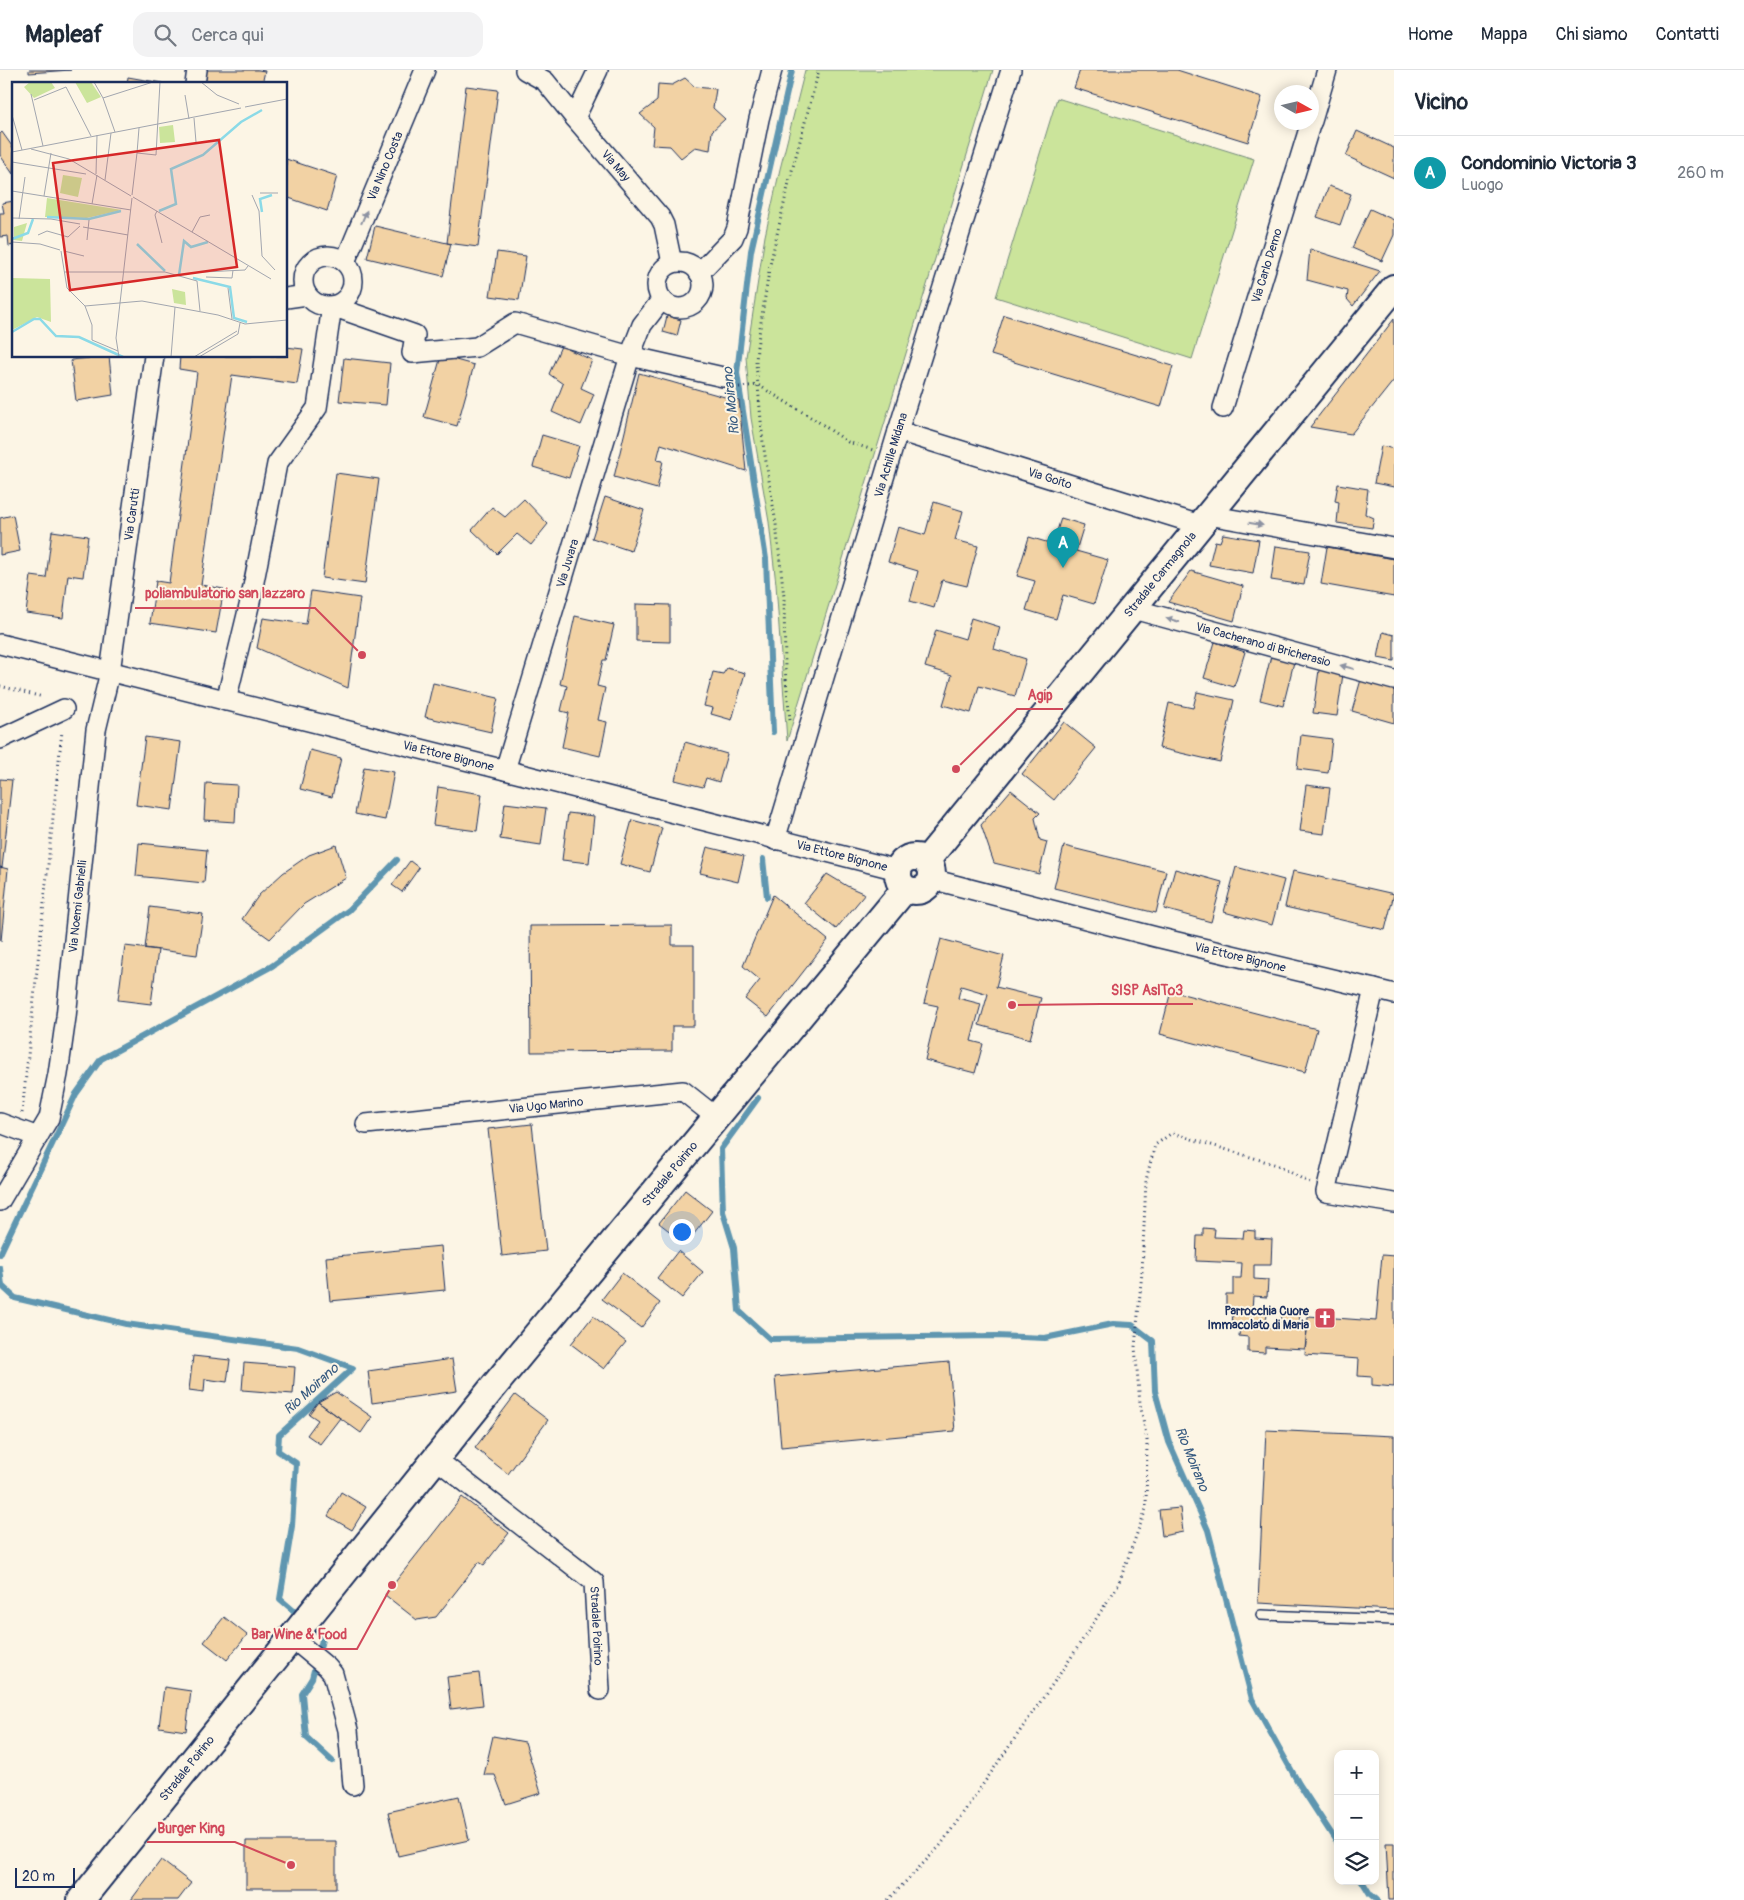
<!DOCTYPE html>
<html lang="it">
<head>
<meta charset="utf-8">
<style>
	body { margin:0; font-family:Pangolin,sans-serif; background:#f2f2f3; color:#1f2937 }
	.controls { position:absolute; right:15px; bottom:15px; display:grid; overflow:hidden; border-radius:10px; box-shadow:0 2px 12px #0003 }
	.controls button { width:45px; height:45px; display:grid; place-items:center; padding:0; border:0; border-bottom:1px solid #e0e1e3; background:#fff; color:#1f2937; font:25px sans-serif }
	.compass { position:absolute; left:1274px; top:15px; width:45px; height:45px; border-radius:50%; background:#fff; box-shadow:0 2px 12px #0003; rotate:98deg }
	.scale { position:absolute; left:15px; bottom:12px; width:60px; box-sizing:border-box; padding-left:5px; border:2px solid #1b2f5e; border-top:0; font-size:14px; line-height:18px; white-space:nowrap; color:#1b2f5e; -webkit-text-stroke:4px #fcf5e5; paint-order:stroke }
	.you { position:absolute; left:681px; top:1161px; width:18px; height:18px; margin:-12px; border:4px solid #fff; border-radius:50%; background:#1a73e8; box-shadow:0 0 0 8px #1a73e833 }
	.badge { display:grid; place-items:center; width:32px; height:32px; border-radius:50%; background:#d1495b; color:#fff; font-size:16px; font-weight:700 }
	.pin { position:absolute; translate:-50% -41px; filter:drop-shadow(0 1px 2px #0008) }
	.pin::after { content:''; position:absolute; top:26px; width:18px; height:15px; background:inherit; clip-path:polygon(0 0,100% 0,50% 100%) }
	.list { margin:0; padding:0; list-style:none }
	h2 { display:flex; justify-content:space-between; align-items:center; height:65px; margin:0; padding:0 20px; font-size:21px }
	h2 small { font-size:16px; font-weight:400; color:#747a83 }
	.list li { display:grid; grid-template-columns:32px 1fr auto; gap:15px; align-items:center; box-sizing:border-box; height:75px; padding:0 20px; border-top:1px solid #e0e1e3 }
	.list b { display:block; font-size:19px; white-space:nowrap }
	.list p { margin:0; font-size:16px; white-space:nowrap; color:#747a83 }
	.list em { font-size:16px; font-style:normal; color:#747a83 }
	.icon { flex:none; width:28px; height:28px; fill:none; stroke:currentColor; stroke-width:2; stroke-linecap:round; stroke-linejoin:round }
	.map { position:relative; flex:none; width:1394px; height:1830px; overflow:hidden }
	header { display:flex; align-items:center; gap:30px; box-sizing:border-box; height:70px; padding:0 25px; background:#fff; border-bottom:1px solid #e0e1e3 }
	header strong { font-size:24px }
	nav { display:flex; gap:28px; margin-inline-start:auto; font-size:18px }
	.search { width:350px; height:45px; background:#f2f2f3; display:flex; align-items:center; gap:12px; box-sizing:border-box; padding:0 18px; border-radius:15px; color:#747a83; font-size:19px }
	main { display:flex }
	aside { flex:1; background:#fff }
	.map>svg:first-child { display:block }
	.green { fill:#cbe49b; stroke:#738a7c }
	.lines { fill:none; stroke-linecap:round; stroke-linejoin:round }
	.stream { stroke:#5e96b0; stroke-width:6 }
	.building { fill:#f2d2a4; stroke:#1b2f5e }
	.lane-casing { stroke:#1b2f5e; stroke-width:12 }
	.street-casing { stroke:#1b2f5e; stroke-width:22 }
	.secondary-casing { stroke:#1b2f5e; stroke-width:30 }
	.path { stroke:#1b2f5e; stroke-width:3; stroke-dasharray:1 4; stroke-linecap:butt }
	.lane { stroke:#fcf5e5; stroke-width:9 }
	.street { stroke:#fcf5e5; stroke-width:19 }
	.secondary { stroke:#fcf5e5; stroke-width:26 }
	.oneway { fill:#8c92a2 }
	.labels { text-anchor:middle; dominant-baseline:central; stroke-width:4; stroke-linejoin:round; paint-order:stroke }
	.street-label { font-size:12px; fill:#1b2f5e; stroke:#fcf5e5 }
	.poi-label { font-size:12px; font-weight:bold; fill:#1b2f5e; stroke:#fcf5e5; text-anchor:end }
	.water-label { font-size:14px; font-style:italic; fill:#375a80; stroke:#fcf5e5 }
	.inset-river { fill:none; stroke:#8bdae7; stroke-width:2.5 }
	.inset-road { fill:none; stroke:#a2a6af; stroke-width:1 }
	.view { fill:#d62828; fill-opacity:0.15; stroke:#d62828; stroke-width:2.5 }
	.inset-edge { fill:none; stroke:#1b2f5e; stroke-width:2.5 }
	.leader { fill:none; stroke:#d1495b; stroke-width:2 }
	.callout-dot { fill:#d1495b; stroke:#fcf5e5; stroke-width:2 }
	.callout-label { font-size:14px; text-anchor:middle; font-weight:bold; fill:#d1495b; stroke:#fcf5e5; stroke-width:4; stroke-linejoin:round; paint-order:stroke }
</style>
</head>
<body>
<header>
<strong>Mapleaf</strong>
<div class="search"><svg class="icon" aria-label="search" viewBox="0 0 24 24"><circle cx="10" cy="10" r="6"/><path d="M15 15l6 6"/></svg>Cerca qui</div>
<nav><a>Home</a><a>Mappa</a><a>Chi siamo</a><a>Contatti</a></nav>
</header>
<main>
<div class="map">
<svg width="1394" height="1830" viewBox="0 0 1394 1830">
	<rect width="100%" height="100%" fill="#fcf5e5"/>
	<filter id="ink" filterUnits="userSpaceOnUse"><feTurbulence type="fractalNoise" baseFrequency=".02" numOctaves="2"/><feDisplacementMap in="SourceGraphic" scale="10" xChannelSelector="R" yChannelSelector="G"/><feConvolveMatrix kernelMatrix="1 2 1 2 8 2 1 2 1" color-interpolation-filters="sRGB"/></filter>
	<g filter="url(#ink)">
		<path class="green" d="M805,0h188l-206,671 -11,-157 -7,-62 -18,-104 -5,-61 19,-121 15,-67z
			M1057,28l197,61 -62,200 -196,-62z"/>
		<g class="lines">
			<path class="stream" d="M773,662l-7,-173 -29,-186 14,-122 41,-181
				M763,789l4,38
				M758,1028l-37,51 2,63 11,36 5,63 31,28 226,-3 49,2 68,-14 19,1 21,16 2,50 14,51 39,88 44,169 47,85 39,60
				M0,1184l76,-160 25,-35 171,-93 77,-56 48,-50
				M0,1198l2,18 13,12 111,26 172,24 55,20 -74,67 -1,16 18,12 -4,63 -12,73 21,18
				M309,1554l14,12 -11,42 -10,16 4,43 26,24
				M1362,1811l8,13 7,6"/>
		</g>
		<path class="building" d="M29,0h42l-42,3z
			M207,0h51l7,1 -3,13h-57z
			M1080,0h97l85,27 -14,45 -174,-54z
			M128,7l34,6v1h-35z
			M685,8l10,9 21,2 -3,19 12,11 -13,12 -2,19 -15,-3 -14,11 -11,-12 -18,-1 2,-18 -14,-13 17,-13 1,-17 14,1z
			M466,16l32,4 -20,157 -31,-4z
			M1357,61l37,17v30l-48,-22z
			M2,62l12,17 -1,25 -13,-19v-21z
			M286,89l51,17 -10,35 -41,-14z
			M1329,116l22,8 -11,31 -23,-8z
			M14,131v44l-5,1 -1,-10 -8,1v-24h4l-2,-10z
			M1370,139l24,11v15l-12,26 -30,-13z
			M375,156l76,18 -8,32 -76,-18z
			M1310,179l70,22 -27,35 -6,-7 1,-8 -41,-11z
			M497,182l29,4 -7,44 -29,-4z
			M1004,245l169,51 -12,41 -170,-52z
			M667,246l14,4 -4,16 -14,-4z
			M1394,249v61l-43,54 -41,-7z
			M561,276l31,14 -11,28 13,6 -13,31 -29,-13 11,-28 -14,-10z
			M286,277l17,2 -6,35 -65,-9 -31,210 23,4 -8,44 -66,-10 6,-42 13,2 28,-211 -18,-3 1,-13h106z
			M109,286l4,39 -37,6 -5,-41z
			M441,286l33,9 -17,61 -33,-9z
			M344,288l46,5 -4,42 -47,-4z
			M639,303l100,28 7,70 -85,-27 -4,16 6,1 -6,28 -43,-12z
			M542,365l37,11 -10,32 -36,-11z
			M1381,376l13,3v38l-20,-4z
			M336,403l43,6 -14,105 -43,-6z
			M1338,414l30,5 -3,25 9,4 -2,10 -35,-5 2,-21 -4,-1z
			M605,427l39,13 -13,41 -39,-13z
			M524,429l24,25 -17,21 -14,-11 -20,20 -25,-24 20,-23 13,10z
			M934,432l29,9 -8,29 23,6 -11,40 -25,-6 -8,28 -24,-7 8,-30 -30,-9 10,-35 27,8z
			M13,445l7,36 -20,4v-37z
			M1061,448l23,7 -8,26 32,9 -14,44 -31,-9 -7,24 -30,-9 9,-29 -18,-5 12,-39 24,7z
			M52,461l36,5 -5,41 -15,-2 -5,43 -37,-5 5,-37 15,2z
			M1223,464l36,6 -6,33 -44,-8 6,-24 5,1z
			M1276,476l34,5 -6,34 -33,-5z
			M1327,477l67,12v38l-73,-13z
			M1191,501l52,15 -9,35 -66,-19z
			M311,521l49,7 -12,90 -91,-40 6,-30 43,6z
			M636,534l34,1v37l-34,-1z
			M575,546l39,9 -8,35h-3l-6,26 8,2 -7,32 9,2 -7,34 -38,-9 7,-34 -8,-2 6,-25 -7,-2z
			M971,548l29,9 -6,22 32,10 -11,37 -36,-10 -8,27 -28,-8 9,-30 -27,-8 11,-37 29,9z
			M1383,562l11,3v26l-16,-3z
			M1215,572l30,10 -11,35 -30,-9z
			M1271,586l23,6 -11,44 -23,-6z
			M727,598l18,5 -13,47 -21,-6 2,-6 -9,-2 9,-34 10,2z
			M1319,600l24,4 -6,42 -24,-3z
			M1362,606l32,10v37l-42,-12z
			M433,613l65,15 -7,34 -66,-15z
			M1197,622l37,8 -14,62 -61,-14 10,-45 24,5z
			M1064,652l32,26 -42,52 -32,-26z
			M1301,665l31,4 -4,34 -31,-4z
			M145,667l36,5 -9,68 -36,-5z
			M685,672l42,12 -8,28 -13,-4 -3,9 -28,-7z
			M310,680l31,8 -9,39 -32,-8z
			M364,697l30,5 -9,48 -30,-6z
			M0,709l12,1 -10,88 -2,-1z
			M206,713l31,2 -2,37 -31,-2z
			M1306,715l24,3 -6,46 -24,-3z
			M438,717l44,7 -5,37 -44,-6z
			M1011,720l29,23 -5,5 5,22 7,2 -8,32 -45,-11 -13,-38z
			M505,733l41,5 -5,37 -41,-6z
			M568,743l26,3 -5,47 -27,-3z
			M632,750l30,8 -12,44 -30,-8z
			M139,773l68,7 -3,33 -68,-7z
			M336,775l10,33 -42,26 -34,35 -28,-20 17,-24 24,-22 26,-18z
			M1064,776l102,25 -10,42 -102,-25z
			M707,777l37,9 -6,26 -38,-9z
			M410,791l9,7 -17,24 -10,-7z
			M0,797l8,2 -7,72h-1z
			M1236,797l48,13 -12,45 -48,-13z
			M1175,799l47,13 -11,40 -47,-13z
			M1293,801l101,23 -9,36 -100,-23z
			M827,804l20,12 18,8 -29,35 -32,-26z
			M773,825l55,45 -60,77 -23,-18 15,-19 -17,-14z
			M150,837l53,7 -6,41 -52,-7z
			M672,855v20h22v81h-22v25l-141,1 -1,-126z
			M941,869l63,17 -8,31 45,11 -11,41 -51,-14 9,-31 -27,-8 -3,12 23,6 -10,37 12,3 -8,29 -50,-13 13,-54 -14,-3z
			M125,876l33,4 -7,54 -33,-4z
			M1171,921l146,38 -12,43 -145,-38z
			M532,1054l14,127 -44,5 -14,-127z
			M685,1120l27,21 -26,33 -27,-21z
			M1203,1158l12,1 -1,8 29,1 1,-8 11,1v7l17,1 -1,26h-17v14l14,1 -1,17 -14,-1 -1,14 15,1 -1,16h14l1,-14h19l-1,16 8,1 -2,19 -40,-2v6l-17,-1v-15l-9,-1 1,-9 -8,-1 1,-15h-7v-17h7v-16h8l1,-15 -46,-2 1,-25h6z
			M441,1176l4,44 -115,11 -4,-44z
			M678,1181l25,21 -21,26 -25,-20z
			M1382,1185l12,1v131l-22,-2v-8l-14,-1 1,-17 -54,-4 3,-39 68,5z
			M622,1203l38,30 -19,25 -39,-29z
			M593,1246l33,26 -22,27 -33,-25z
			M193,1286l37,4 -3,22 -22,-3 -1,13 -15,-2z
			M452,1289l5,32 -85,12 -4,-32z
			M949,1292l6,69 -174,16 -6,-70z
			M244,1293l51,4 -2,27 -51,-4z
			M336,1322l36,25 -11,16 -43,-31z
			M515,1325l33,25 -40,54 -33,-26z
			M318,1332l22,16 -20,26 -13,-9 11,-15 -9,-6z
			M1266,1360l128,6v174l-136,-7z
			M341,1422l25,15 -14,23 -24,-14z
			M462,1427l47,36 -25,32 -5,-3 -43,55 -19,3 -32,-25z
			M1180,1438l3,24 -21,4 -3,-26z
			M224,1547l23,18 -20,25 -23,-18z
			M479,1603l4,32 -32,4 -4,-32z
			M164,1617l27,4 -5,40 -27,-4z
			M493,1666l32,6 16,51 -35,11 -11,-29h-11z
			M459,1726l10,44 -71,16 -10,-44z
			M246,1771h90v47h-90z
			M1386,1773h8v57h-5z
			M161,1790l30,23 -13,17h-47z"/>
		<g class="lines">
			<g class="lane-casing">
				<path id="lane" d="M1261,1545l133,5"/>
			</g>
			<g class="street-casing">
				<g id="street">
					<path d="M525,0l20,11 30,37"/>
					<path id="s1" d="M598,0l-23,48 85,99 4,8 8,38"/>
					<path d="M195,14l2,-14"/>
					<path d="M1312,51l15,-51"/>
					<circle cx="328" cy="211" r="25"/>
					<path id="s2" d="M345,192l80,-192"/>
					<circle cx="680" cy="215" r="23"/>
					<path d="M699,203l34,-35 4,-10 22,-109 13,-49"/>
					<path d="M286,228l21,-3"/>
					<path id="s3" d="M1223,338l88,-286"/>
					<path id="s4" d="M898,361l302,94"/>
					<path d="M1208,445l186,33"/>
					<path id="s5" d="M1133,539l261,71"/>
					<path id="s6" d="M0,574l505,126 393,100"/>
					<path d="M226,631l24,-99 27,-138 40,-56 15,-102 83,29 -3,18 65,-6 38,-24 115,33 93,21"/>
					<path d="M0,669l64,-30"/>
					<path id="s7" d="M505,700l125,-414 12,-31 20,-26"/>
					<path id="s8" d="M775,770l123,-409 113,-361"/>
					<path id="s9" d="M931,809l225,58 218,52"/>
					<path d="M1394,924l-20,-5 -48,203 68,11"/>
					<path d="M0,1053l38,14"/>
					<path id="s10" d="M366,1054l317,-33 34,27"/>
					<path id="s11" d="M0,1131l49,-83 9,-44 8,-57 30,-287 14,-58 44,-316"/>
					<path id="s12" d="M436,1389l158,123 6,108"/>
					<path d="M292,1568l35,29 6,7 15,56 5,55"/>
				</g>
			</g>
			<g class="secondary-casing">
				<g id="secondary">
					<circle cx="915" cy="804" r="17"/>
					<path id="s13" d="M926,791l468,-573"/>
					<path id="s14" d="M81,1830l409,-509 415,-502"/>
				</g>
			</g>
			<path class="path" d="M739,317l19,-2 59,36 31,21 25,8
				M0,616l43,11
				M790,650l-5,-51 -1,-72 -8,-73 -13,-81 -7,-80 1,-16 13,-82 20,-87 29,-108
				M22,1043l40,-382
				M888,1830l52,-54 128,-184 50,-77 28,-76 1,-69 -7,-37 -5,-56 7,-75 4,-92 9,-35 17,-12 105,32 33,18"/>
			<use href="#lane" class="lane"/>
			<use href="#street" class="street"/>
			<use href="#secondary" class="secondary"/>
		</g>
		<defs><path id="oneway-solid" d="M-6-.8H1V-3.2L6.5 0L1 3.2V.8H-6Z" transform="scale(1.25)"/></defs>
		<g class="oneway">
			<use href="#oneway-solid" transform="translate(364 147) rotate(-67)"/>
			<use href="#oneway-solid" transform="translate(1256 454) rotate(10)"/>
			<use href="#oneway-solid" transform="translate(1173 550) rotate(-165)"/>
			<use href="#oneway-solid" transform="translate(1347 597) rotate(-165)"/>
		</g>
	</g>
	<defs>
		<g id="church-square" transform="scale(1.125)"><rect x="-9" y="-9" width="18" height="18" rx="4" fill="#d1495b" stroke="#fcf5e5"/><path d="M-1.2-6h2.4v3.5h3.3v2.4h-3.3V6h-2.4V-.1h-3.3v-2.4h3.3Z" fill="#fff"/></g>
	</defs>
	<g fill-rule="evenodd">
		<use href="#church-square" x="1325" y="1248"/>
	</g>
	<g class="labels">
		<g class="street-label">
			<text stroke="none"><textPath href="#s2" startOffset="104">Via Nino Costa</textPath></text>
			<text stroke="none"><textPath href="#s1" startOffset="116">Via May</textPath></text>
			<text stroke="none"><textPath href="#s3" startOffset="149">Via Carlo Demo</textPath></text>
			<text stroke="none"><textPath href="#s8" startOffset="402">Via Achille Midana</textPath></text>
			<text stroke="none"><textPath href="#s4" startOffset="159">Via Goito</textPath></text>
			<text stroke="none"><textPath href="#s11" startOffset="706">Via Carutti</textPath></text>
			<text stroke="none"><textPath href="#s7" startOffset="216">Via Juvara</textPath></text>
			<text stroke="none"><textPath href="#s13" startOffset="370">Stradale Carmagnola</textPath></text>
			<text stroke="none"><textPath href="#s5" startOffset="135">Via Cacherano di Bricherasio</textPath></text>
			<text stroke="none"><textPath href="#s6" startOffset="462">Via Ettore Bignone</textPath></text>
			<text stroke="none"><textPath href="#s6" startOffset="868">Via Ettore Bignone</textPath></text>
			<text stroke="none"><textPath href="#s11" startOffset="310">Via Noemi Gabrielli</textPath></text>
			<text stroke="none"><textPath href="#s9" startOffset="319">Via Ettore Bignone</textPath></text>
			<text stroke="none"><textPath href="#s10" startOffset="181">Via Ugo Marino</textPath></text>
			<text stroke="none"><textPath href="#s14" startOffset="935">Stradale Poirino</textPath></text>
			<text stroke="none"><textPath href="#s12" startOffset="244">Stradale Poirino</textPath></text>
			<text stroke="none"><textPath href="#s14" startOffset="169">Stradale Poirino</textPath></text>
		</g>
		<g class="poi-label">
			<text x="1309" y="1241">Parrocchia Cuore<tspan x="1309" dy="14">Immacolato di Maria</tspan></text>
		</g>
		<g class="water-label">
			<text transform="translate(731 331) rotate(-96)">Rio Moirano</text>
			<text transform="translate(311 1319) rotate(-42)">Rio Moirano</text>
			<text transform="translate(1192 1389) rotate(68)">Rio Moirano</text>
		</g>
	</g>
	<g transform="translate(12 12)">
		<rect width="275" height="275" fill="#fcf5e5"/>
		<path d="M18,0h21l4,6 -21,10 -10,-11zM63,0h16l10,15 -14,6zM161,43l2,17 -15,1 -1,-16zM51,93l19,3 -4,19 -18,-4zM35,116l75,12 -35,8 -42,-1zM15,141l-5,18 -8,-1v-13zM0,196l38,1 1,43 -14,-5 -25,13zM160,207l13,3 1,13 -12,-2z" fill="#cbe49b"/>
		<path class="inset-river" d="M147,129l17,-7 -5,-35 32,-14 38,-33 21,-12M250,130l-2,-13 12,-4M35,135l42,2 32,-8M0,157l16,-6 5,-14M125,162l28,27M167,193l5,-34 7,6 17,-5M181,196l37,9 4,31 13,4M0,250l22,-13h6l16,17 23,1 44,20"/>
		<path class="inset-road" d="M82,0l9,16 12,34M189,0l16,13 22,9M19,12l12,52M173,13l4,24M91,16l50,-16M22,18l32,-13 25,49M233,25l42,-8M0,33l10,35M182,36l2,24M127,46l-2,25 19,2 4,-73M19,67l38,10 62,37M0,70l229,-44M0,80l74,12M84,92l1,-39M93,98l6,-47M0,109l119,19M248,111h18M120,113l5,-42M240,113l7,16 3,45 13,14M32,114l7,-43M121,115l138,82M80,122l5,-29M145,129l-2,4 7,28M0,136l39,1 29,5M7,137l6,-42M71,145l45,8M180,150l8,-15 10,-2M26,153l9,-4 21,6 12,-11M75,158l2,-20M0,160l28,2 20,6M49,169l6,37 18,18 7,19v15l26,11M52,169l20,5M52,190h101l32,9 3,30M191,190l42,-2 3,-4M194,195l26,1 1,-8M216,206l4,31M73,224l57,-5 76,14 27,9 42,-4M107,275l-3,-19 16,-140M159,275l4,-50M182,275l43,-26M187,275l39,-23 2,-11"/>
		<path class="view" d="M207,58l18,127 -167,23 -17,-127z"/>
		<rect width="275" height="275" class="inset-edge"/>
	</g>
	<path class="leader" d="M362 585L315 538H135M956 699L1017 639H1063M1012 935L1101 934H1193M392 1515L357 1579H241M291 1795L235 1772H147"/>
	<g class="callout-dot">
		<circle cx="362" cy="585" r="5"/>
		<circle cx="956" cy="699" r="5"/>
		<circle cx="1012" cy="935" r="5"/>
		<circle cx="392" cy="1515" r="5"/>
		<circle cx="291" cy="1795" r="5"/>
	</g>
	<g class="callout-label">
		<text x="225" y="528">poliambulatorio san lazzaro</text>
		<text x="1040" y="630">Agip</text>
		<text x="1147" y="925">SISP AslTo3</text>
		<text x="299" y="1569">Bar Wine &amp; Food</text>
		<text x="191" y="1763">Burger King</text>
	</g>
</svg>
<div class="controls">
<button>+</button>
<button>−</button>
<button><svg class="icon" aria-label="layers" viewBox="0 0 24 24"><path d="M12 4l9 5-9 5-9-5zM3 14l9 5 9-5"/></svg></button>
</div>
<svg class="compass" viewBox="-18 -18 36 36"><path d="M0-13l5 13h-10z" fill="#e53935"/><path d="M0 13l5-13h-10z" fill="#747a83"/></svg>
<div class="scale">20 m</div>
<div class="you"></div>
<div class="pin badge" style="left:1063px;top:498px;background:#0f9aa8">A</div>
</div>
<aside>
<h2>Vicino<small></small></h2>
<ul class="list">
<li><span class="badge" style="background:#0f9aa8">A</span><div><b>Condominio Victoria 3</b><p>Luogo</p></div><em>260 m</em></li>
</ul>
</aside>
</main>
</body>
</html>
